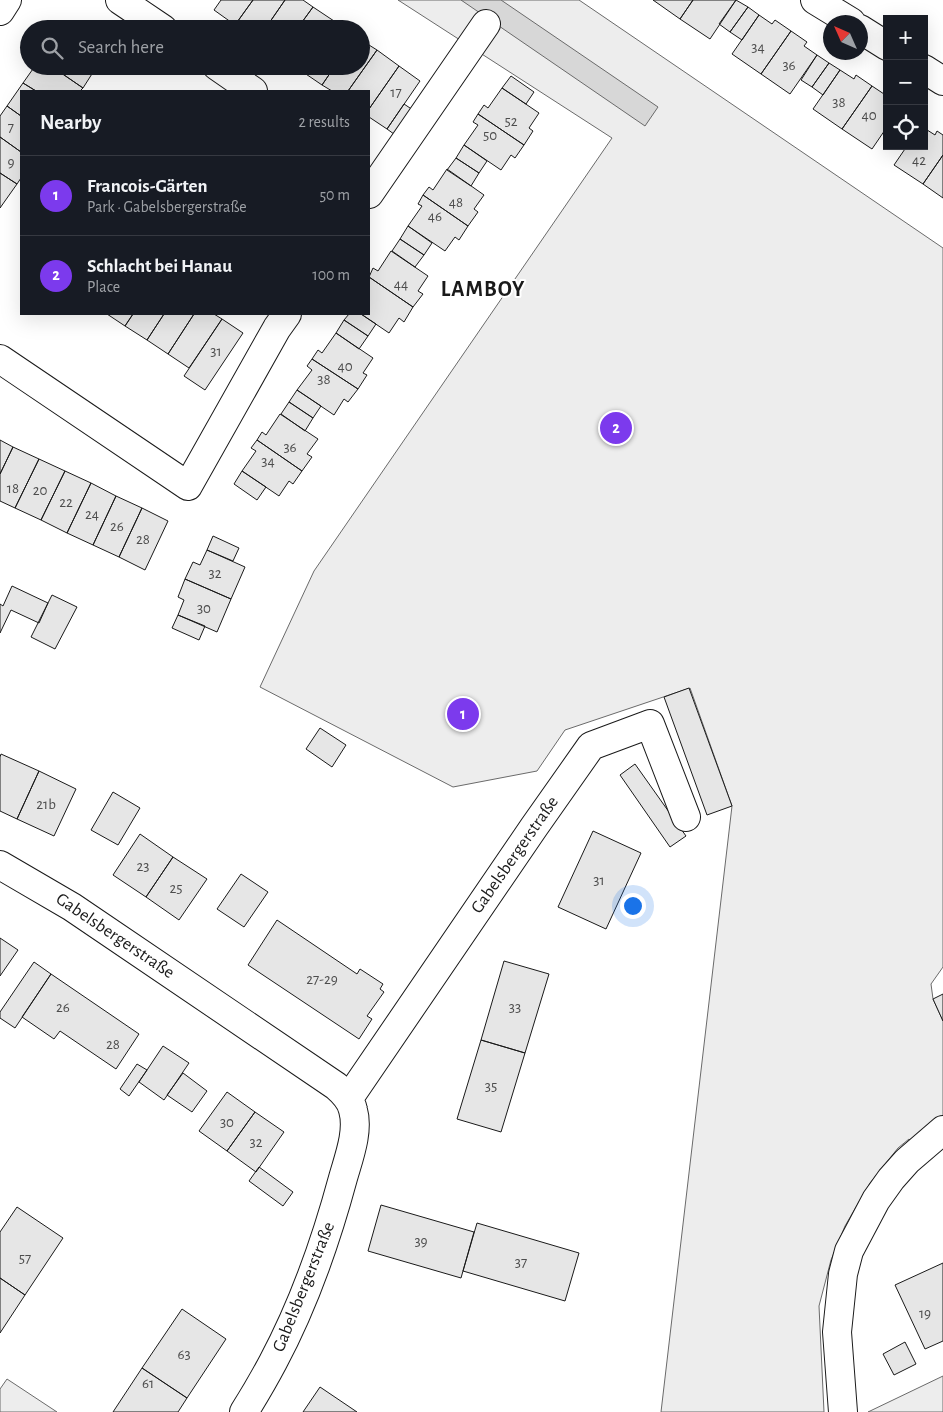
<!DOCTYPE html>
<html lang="en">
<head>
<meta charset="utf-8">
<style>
	body { margin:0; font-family:"Alegreya Sans",sans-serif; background:#20242c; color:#f1f3f6 }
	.controls { position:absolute; right:15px; top:15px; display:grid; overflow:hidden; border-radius:0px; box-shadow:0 5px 20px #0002 }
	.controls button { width:45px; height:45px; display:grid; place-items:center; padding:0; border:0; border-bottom:1px solid #363941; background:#171b24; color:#f1f3f6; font:25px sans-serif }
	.compass { position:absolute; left:823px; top:15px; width:45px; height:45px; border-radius:50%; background:#171b24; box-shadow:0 5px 20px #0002; rotate:315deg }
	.you { position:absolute; left:632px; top:905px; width:18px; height:18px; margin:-12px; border:4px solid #fff; border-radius:50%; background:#1a73e8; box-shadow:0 0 0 8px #1a73e833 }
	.badge { display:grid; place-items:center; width:32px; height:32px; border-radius:50%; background:#7c3aed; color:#fff; font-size:16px; font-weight:700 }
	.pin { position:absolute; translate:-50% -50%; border:2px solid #fff; box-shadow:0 1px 5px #0006 }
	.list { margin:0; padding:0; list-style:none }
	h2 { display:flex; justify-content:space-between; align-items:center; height:65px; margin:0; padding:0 20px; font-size:21px }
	h2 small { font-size:16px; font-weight:400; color:#9ea1a6 }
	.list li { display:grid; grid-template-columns:32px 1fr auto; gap:15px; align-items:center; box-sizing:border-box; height:80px; padding:0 20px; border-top:1px solid #363941 }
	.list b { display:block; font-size:19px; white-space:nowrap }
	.list p { margin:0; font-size:16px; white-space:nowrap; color:#9ea1a6 }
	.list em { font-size:16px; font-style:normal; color:#9ea1a6 }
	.icon { flex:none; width:28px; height:28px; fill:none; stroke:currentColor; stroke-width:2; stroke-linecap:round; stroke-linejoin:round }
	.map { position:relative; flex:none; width:943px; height:1412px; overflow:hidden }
	.search { position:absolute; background:#171b24; box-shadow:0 5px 20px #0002; left:20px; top:20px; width:350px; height:55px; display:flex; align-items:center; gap:12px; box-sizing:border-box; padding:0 18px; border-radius:28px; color:#9ea1a6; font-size:19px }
	.panel { position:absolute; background:#171b24; box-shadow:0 5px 20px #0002; left:20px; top:90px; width:350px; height:225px; border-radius:0px }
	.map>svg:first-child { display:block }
	.built { fill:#ededed; stroke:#6a6a6a }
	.water { fill:#d7d7d7; stroke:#6a6a6a }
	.building { fill:#e6e6e6; stroke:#1a1a1a }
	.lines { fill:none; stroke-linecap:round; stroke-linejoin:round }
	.street-casing { stroke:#1a1a1a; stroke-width:30 }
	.street { stroke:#fff; stroke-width:28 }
	.labels { text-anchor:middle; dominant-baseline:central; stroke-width:4; stroke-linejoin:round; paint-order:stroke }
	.number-label { font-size:15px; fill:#4d4d4d }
	.street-label { font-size:18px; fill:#1a1a1a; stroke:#fff }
	.district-label { font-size:22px; font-weight:bold; letter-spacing:1px; fill:#1a1a1a; stroke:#fff }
</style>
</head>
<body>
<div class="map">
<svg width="943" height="1412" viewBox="0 0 943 1412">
	<rect width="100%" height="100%" fill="#fff"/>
	<path class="built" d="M398,0h181l364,248v719l-12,17 2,15 10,22v109l-25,20 -9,-11 -11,9 -28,35 -25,43 -14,34 -12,46 5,106h-163l71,-606 -42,-118 -125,42 -28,41 -84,16 -193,-100 54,-116 298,-433z
		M943,1376v36h-75z
		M7,1379l50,33h-57v-23z"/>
	<path class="water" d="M461,0h40l157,107 -13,19z"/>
	<path class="building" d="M221,0h32l-18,25 -21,-15z
		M253,0h32l-20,29h-24l-6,-4z
		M285,0h18l10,7 -16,22h-32z
		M653,0h40l-13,19z
		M693,0h43l-26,39 -30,-20z
		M736,0l12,7 -18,25 -11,-8z
		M313,7l21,14 -5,8h-32z
		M748,7l11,8 -17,25 -12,-8z
		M759,15l13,9 3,-4 16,11 -30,43 -29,-20z
		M334,21l11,8h-16z
		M791,31l16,11 -3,4 13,9 -27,39 -29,-20z
		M361,40l16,10 -29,41h-16l-10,-6 13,-19h26z
		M377,50l22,16 -30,43v-18h-21z
		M817,55l12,8 -17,24 -11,-7z
		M829,63l11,7 -17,25 -11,-8z
		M35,66h16l32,22 -3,3h-44l-13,-8z
		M51,66h46l-14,22z
		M303,66h32l-13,19 -22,-15z
		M399,66l21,15 -33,48 -18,-12v-8z
		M840,70l14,9 2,-4 16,11 -30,43 -29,-20z
		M511,76l23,16 -8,12 -24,-16z
		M23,83l13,8h-15v25l-14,-10z
		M872,86l15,10 -2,5 2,1v25l-15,22 -30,-20z
		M502,88l37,25 -10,15 4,3 -9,14 -46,-31 6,-9 4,3z
		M404,104l12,8 -18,25 -11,-8z
		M7,106l14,10v36l-21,-15v-21z
		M478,114l46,31 -9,13 -4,-3 -10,15 -37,-25 14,-20 -5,-3z
		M924,128l11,7 2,-4 6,4v20l-20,29 -29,-19 13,-19h17z
		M0,137l21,15v26l-4,6 -17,-11z
		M464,145l23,16 -8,12 -23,-15z
		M943,155v43l-20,-14z
		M456,158l23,15 -8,13 -24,-16z
		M447,169l37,26 -10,14 4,3 -10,14 -45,-31 6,-8 4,3z
		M0,173l17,11 -17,24z
		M423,195l45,31 -9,14 -4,-3 -10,14 -37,-25 14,-20 -4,-2z
		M408,226l24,17 -8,12 -24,-16z
		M400,239l24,16 -9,12 -23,-16z
		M391,251l37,25 -10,15 5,3 -10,13 -44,-30 4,-9 5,3z
		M369,277l44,30 -9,15 -5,-4 -10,15 -28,-19h8z
		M107,314h26l-8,12z
		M133,314h31l-17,26 -22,-14z
		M164,314h30l-26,40 -21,-14z
		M194,314h20l8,5 -33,49 -21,-14z
		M349,314h12l15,10 -8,12 -24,-16z
		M222,319l21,14 -38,57 -21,-14z
		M344,320l24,16 -9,13 -23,-16z
		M336,333l37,25 -10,15 4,2 -9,14 -46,-30 6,-9 4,3z
		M312,359l46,30 -10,13 -4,-3 -10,16 -37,-25 15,-20 -5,-4z
		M297,390l24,16 -8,12 -24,-16z
		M289,402l24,16 -8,13 -24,-17z
		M280,414l38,25 -11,15 5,3 -10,14 -45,-31 5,-8 4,3z
		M0,440l13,7 -13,27z
		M257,440l45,31 -9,13 -4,-3 -10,15 -37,-25 14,-20 -5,-3z
		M13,447l26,12 -24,49 -15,-7v-27z
		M39,459l26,12 -24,49 -26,-12z
		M65,471l26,12 -24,50 -26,-13z
		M242,471l24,16 -9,13 -23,-16z
		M91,483l25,13 -23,49 -26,-12z
		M116,496l26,12 -23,49 -26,-12z
		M142,508l26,13 -23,49 -26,-13z
		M213,536l26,12 -6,13 -26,-11z
		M207,550l38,17 -14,32 -46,-20 8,-17 7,3z
		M185,579l46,20 -14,33 -39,-17 6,-15 -6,-3z
		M12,586l36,17 -9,20 -28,-13 -11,23v-29l3,2z
		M52,595l25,12 -22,42 -24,-12z
		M178,615l27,11 -6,14 -27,-12z
		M689,688l43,118 -25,9 -43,-118z
		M320,728l26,17 -14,22 -26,-18z
		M1,754l38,17 -22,48 -17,-8v-54z
		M635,764l51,72 -16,11 -50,-72z
		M39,771l37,18 -22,47 -37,-17z
		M113,792l27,16 -22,37 -27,-15z
		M593,831l48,22 -35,76 -48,-22z
		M140,834l33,23 -27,40 -33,-22z
		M173,857l34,22 -28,41 -33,-23z
		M241,874l27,18 -24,35 -27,-18z
		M277,920l80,54 3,-5 23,15 -3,5 4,3 -17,24 5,3 -13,20 -111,-74z
		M0,938l18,12 -18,26z
		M504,961l45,13 -24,79 -44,-13z
		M34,962l17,12 -36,54 -15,-10v-6z
		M51,974l88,60 -23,35 -56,-38 -6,8 -32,-22z
		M943,994v27l-10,-22z
		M481,1040l44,13 -24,79 -44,-13z
		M163,1046l26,17 -25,37 -25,-18z
		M137,1064l10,6 -18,26 -9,-7z
		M183,1073l24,18 -15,21 -25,-17z
		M227,1092l28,20 -28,39 -28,-20z
		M255,1112l29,20 -28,40 -29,-21z
		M259,1167l34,25 -10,14 -34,-25z
		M381,1205l93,27 -13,46 -93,-27z
		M17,1207l46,31 -38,57 -25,-17v-46z
		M477,1223l102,30 -14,48 -102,-30z
		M943,1263v78l-18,8 -30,-64z
		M0,1278l25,17 -25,38z
		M182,1309l44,30 -39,59 -45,-30z
		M905,1342l11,22 -22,11 -11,-21z
		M142,1368l45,30 -9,14h-65z
		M320,1387l37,25h-54z"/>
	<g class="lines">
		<g class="street-casing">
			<path id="street" d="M120,0l43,29
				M815,0l36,22
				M0,11l7,-11
				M860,29l27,17
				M217,66l36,25
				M924,69l19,12
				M369,194l117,-170
				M0,359l188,127 89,-158 10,-14
				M0,865l72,42 264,179c8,7 15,14 17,24 6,21 -4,47 -10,68 -17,63 -39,126 -70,184 -9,17 -19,34 -29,50
				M349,1098l185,-271 57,-81 59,-22 36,93
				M843,1412l-6,-80 6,-58 6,-23 27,-51 15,-21 16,-18 36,-31"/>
		</g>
		<use href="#street" class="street"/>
	</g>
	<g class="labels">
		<g class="number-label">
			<text x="758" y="47">34</text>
			<text x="789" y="65">36</text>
			<text x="396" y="92">17</text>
			<text x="839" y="102">38</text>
			<text x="869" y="115">40</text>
			<text x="511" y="121">52</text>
			<text x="11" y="127">7</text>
			<text x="490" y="135">50</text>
			<text x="919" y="160">42</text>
			<text x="11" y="162">9</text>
			<text x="456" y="202">48</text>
			<text x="435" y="216">46</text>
			<text x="401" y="284">44</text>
			<text x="216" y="351">31</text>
			<text x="345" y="366">40</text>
			<text x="324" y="379">38</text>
			<text x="290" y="447">36</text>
			<text x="268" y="461">34</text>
			<text x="13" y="488">18</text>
			<text x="40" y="490">20</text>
			<text x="66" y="502">22</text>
			<text x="92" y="514">24</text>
			<text x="117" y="526">26</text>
			<text x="143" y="539">28</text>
			<text x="215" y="573">32</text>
			<text x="204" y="608">30</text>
			<text x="46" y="804">21b</text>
			<text x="143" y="866">23</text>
			<text x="599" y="880">31</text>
			<text x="176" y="888">25</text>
			<text x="322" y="979">27-29</text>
			<text x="63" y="1007">26</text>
			<text x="515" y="1007">33</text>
			<text x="113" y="1044">28</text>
			<text x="491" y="1086">35</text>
			<text x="227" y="1122">30</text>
			<text x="256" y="1142">32</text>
			<text x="421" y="1241">39</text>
			<text x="25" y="1258">57</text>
			<text x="521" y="1262">37</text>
			<text x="925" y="1313">19</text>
			<text x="184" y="1354">63</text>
			<text x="148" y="1383">61</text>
		</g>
		<g class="street-label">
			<text transform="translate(515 855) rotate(-55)">Gabelsbergerstraße</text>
			<text transform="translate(115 936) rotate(34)">Gabelsbergerstraße</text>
			<text transform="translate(304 1287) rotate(-68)">Gabelsbergerstraße</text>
		</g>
		<g class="district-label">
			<text x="483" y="289">LAMBOY</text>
		</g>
	</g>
</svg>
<div class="controls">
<button>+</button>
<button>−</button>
<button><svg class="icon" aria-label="locate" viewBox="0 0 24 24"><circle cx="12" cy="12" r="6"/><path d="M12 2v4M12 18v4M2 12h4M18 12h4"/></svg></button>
</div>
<svg class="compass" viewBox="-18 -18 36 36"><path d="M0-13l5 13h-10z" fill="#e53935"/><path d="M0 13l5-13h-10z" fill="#9ea1a6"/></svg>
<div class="you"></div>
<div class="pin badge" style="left:463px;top:714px">1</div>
<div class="pin badge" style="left:616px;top:428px">2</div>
<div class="search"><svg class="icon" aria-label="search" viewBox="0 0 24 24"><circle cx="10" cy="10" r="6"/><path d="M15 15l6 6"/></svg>Search here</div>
<section class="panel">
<h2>Nearby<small>2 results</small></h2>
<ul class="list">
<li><span class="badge">1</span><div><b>Francois-Gärten</b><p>Park · Gabelsbergerstraße</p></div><em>50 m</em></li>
<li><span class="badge">2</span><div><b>Schlacht bei Hanau</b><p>Place</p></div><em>100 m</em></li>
</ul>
</section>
</div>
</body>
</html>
